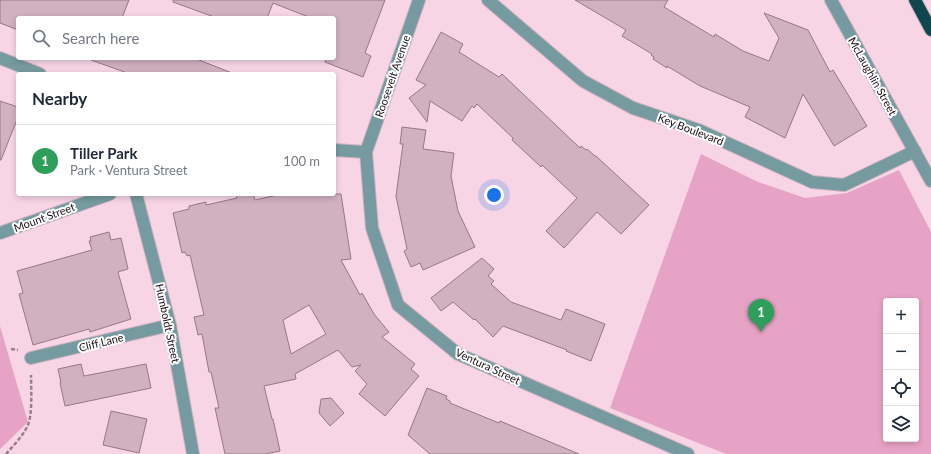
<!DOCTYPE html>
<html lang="en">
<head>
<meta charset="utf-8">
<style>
	body { margin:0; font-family:Lato,sans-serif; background:#f6f6f7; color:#1f2937 }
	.controls { position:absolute; right:12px; bottom:12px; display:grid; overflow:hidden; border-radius:4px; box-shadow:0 2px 6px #0003 }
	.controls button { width:36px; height:36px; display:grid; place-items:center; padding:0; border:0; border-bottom:1px solid #e0e1e3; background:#fff; color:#1f2937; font:20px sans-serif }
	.you { position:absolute; left:494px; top:195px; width:14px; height:14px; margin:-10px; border:3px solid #fff; border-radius:50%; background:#1a73e8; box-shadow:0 0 0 6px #1a73e833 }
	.badge { display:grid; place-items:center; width:26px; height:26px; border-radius:50%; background:#246e77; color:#fff; font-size:13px; font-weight:700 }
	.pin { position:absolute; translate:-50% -33px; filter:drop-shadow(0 1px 2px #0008) }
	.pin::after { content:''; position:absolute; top:21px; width:14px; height:12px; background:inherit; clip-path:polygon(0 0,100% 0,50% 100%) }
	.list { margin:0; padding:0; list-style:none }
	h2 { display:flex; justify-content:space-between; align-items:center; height:52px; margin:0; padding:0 16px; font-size:17px }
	h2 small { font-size:13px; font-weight:400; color:#747a83 }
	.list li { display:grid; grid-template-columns:26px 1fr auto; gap:12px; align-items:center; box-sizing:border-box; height:72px; padding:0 16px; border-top:1px solid #e0e1e3 }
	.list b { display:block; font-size:15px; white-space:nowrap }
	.list p { margin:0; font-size:13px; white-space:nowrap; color:#747a83 }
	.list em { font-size:13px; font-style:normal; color:#747a83 }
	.icon { flex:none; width:22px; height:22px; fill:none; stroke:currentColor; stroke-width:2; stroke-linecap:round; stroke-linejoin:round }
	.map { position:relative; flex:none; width:931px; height:454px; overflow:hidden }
	.search { position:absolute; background:#fff; box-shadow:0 2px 6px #0003; left:16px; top:16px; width:320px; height:44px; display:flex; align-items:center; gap:10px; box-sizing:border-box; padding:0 14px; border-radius:4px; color:#747a83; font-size:15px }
	.panel { position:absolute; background:#fff; box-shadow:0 2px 6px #0003; left:16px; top:72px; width:320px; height:124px; border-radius:4px }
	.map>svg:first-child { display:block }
	.green { fill:#e7a3c5; fill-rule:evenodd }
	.building { fill:#d1b0c0; stroke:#967887; fill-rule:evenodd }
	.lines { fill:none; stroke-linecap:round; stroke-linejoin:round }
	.minor-casing { stroke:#cfb1bf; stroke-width:14 }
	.highway-casing { stroke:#cfb1bf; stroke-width:14 }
	.path { stroke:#98808b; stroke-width:2.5; stroke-dasharray:4 2; stroke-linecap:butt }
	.minor { stroke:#759ba0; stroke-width:12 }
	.highway { stroke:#10474e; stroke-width:12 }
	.labels { text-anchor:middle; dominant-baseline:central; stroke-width:4; stroke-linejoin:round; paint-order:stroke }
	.street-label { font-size:11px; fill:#190e14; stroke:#fff }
</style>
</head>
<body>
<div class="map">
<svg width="931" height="454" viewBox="0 0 931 454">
	<rect width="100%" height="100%" fill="#f7d5e5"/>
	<path class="green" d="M701,154l57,28 47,16 42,-5 52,-23 32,62v222h-205l-116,-46zM886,301h30v138h-30z
		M0,326l28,96 -28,27z"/>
	<path class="building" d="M0,0h129l-7,18h-104v12l-18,-7z
		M173,0h212l-20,53 6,3 -8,21 -38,-15 1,-4h8v-40h-23l-38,-15 -6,15h-50l-44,-16z
		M575,0h93l-4,7 50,30 1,-3 28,17 26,10 10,-23 -15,-25 44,17 22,42 3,-2 34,56 -33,20 -31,-52 -18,44 -40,-21 5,-10 -50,-21 -33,-20v2l-14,-9 1,-2 -3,-2 1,-1 -30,-18 4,-6z
		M441,32l22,12 -4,8 40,25 3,-3 78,74 1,-2 5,4 1,-1 8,7h1l53,49 -28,29 -24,-22 -33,36 -18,-17 31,-33 -35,-33 -1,2 -29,-27 1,-2 -36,-34 -3,4 -2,-2 -10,15 -32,-20 -3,21 -18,-24 17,-13 -10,-5z
		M92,58h102l38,15 -102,1 -39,-14z
		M0,101l18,6v10l-17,43h-1z
		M402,127l24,3 -3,19 31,4 -3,23 7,35 17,36 -52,23 -3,-7 -9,4 -7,-16 3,-2 -11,-53 7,-52h-3z
		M236,194h17l2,6 27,-6h59l10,65 -10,1 19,35 2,-2 12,21 15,18 -7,5 33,27 -4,5 8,7 -34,40 -26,-22 8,-10 -12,-13 6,-6 -9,2 -14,-17 -43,24 1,5 -32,7 8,33h1l7,32 -15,3h-40l-10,-46h4l-8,-36h-2l-7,-38 -4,1 -4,-18 10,-2 -14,-60 -3,1 -2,-4 -3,1 -9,-40 16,-4v-3l17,-4v3l31,-7zM309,305l17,29 -35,20 -8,-34z
		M109,232l2,8 10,-2 7,31 -10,3 13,47 -41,13 -1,-3 -56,16 -14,-51 4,-1 -6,-22 75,-21 -3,-9h2l-1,-4z
		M482,258l12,11 -6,7 6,5 -3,3 20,18 50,18 5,-11 39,15 -14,37 -25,-10 1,-1 -64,-24 -10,11 -18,-18 -1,1 -21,-18 -12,9 -10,-13z
		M81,364l3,12 62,-12 5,24 -86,18 -5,-23h1l-3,-14z
		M427,388l20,8 -1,3 4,2v2l49,20 1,-2 79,33h-149l-22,-19z
		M331,398l13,15 -14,13 -11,-13 2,-14z
		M111,411l36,8 -8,34 -36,-8z"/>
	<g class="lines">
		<g class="minor-casing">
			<path id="minor" d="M419,0l-53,152 6,76 26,77 60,49 230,100
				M488,0l95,81 50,27 68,23 111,51 32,3 71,-34
				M831,0l100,181
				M0,58l40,16
				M334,150l32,2
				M136,194l34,131 23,129
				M0,233l110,-39
				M31,358l139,-33"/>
		</g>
		<g class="highway-casing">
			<path id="highway" d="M915,0l16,30"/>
		</g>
		<path class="path" d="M11,349l7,1
			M6,454c7,-8 16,-17 21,-27 6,-11 4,-39 4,-52"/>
		<use href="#minor" class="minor"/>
		<use href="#highway" class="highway"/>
	</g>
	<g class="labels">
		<g class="street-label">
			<text transform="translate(392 76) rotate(-71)">Roosevelt Avenue</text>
			<text transform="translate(873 76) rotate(61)">McLaughlin Street</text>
			<text transform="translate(691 129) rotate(21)">Key Boulevard</text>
			<text transform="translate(44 217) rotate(-20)">Mount Street</text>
			<text transform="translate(168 323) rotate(78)">Humboldt Street</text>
			<text transform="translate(101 342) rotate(-14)">Cliff Lane</text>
			<text transform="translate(488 366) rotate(25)">Ventura Street</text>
		</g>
	</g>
</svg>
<div class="controls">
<button>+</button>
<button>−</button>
<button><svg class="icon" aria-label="locate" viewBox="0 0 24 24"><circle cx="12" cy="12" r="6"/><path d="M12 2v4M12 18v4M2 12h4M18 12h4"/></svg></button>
<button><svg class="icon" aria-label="layers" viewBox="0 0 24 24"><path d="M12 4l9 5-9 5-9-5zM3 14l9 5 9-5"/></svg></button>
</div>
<div class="you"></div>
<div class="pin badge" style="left:761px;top:332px;background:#2e9e5b">1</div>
<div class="search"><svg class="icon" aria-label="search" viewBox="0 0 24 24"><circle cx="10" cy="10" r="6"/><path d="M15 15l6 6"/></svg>Search here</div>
<section class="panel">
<h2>Nearby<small></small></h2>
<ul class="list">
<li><span class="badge" style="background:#2e9e5b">1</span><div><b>Tiller Park</b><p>Park · Ventura Street</p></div><em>100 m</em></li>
</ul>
</section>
</div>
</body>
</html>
